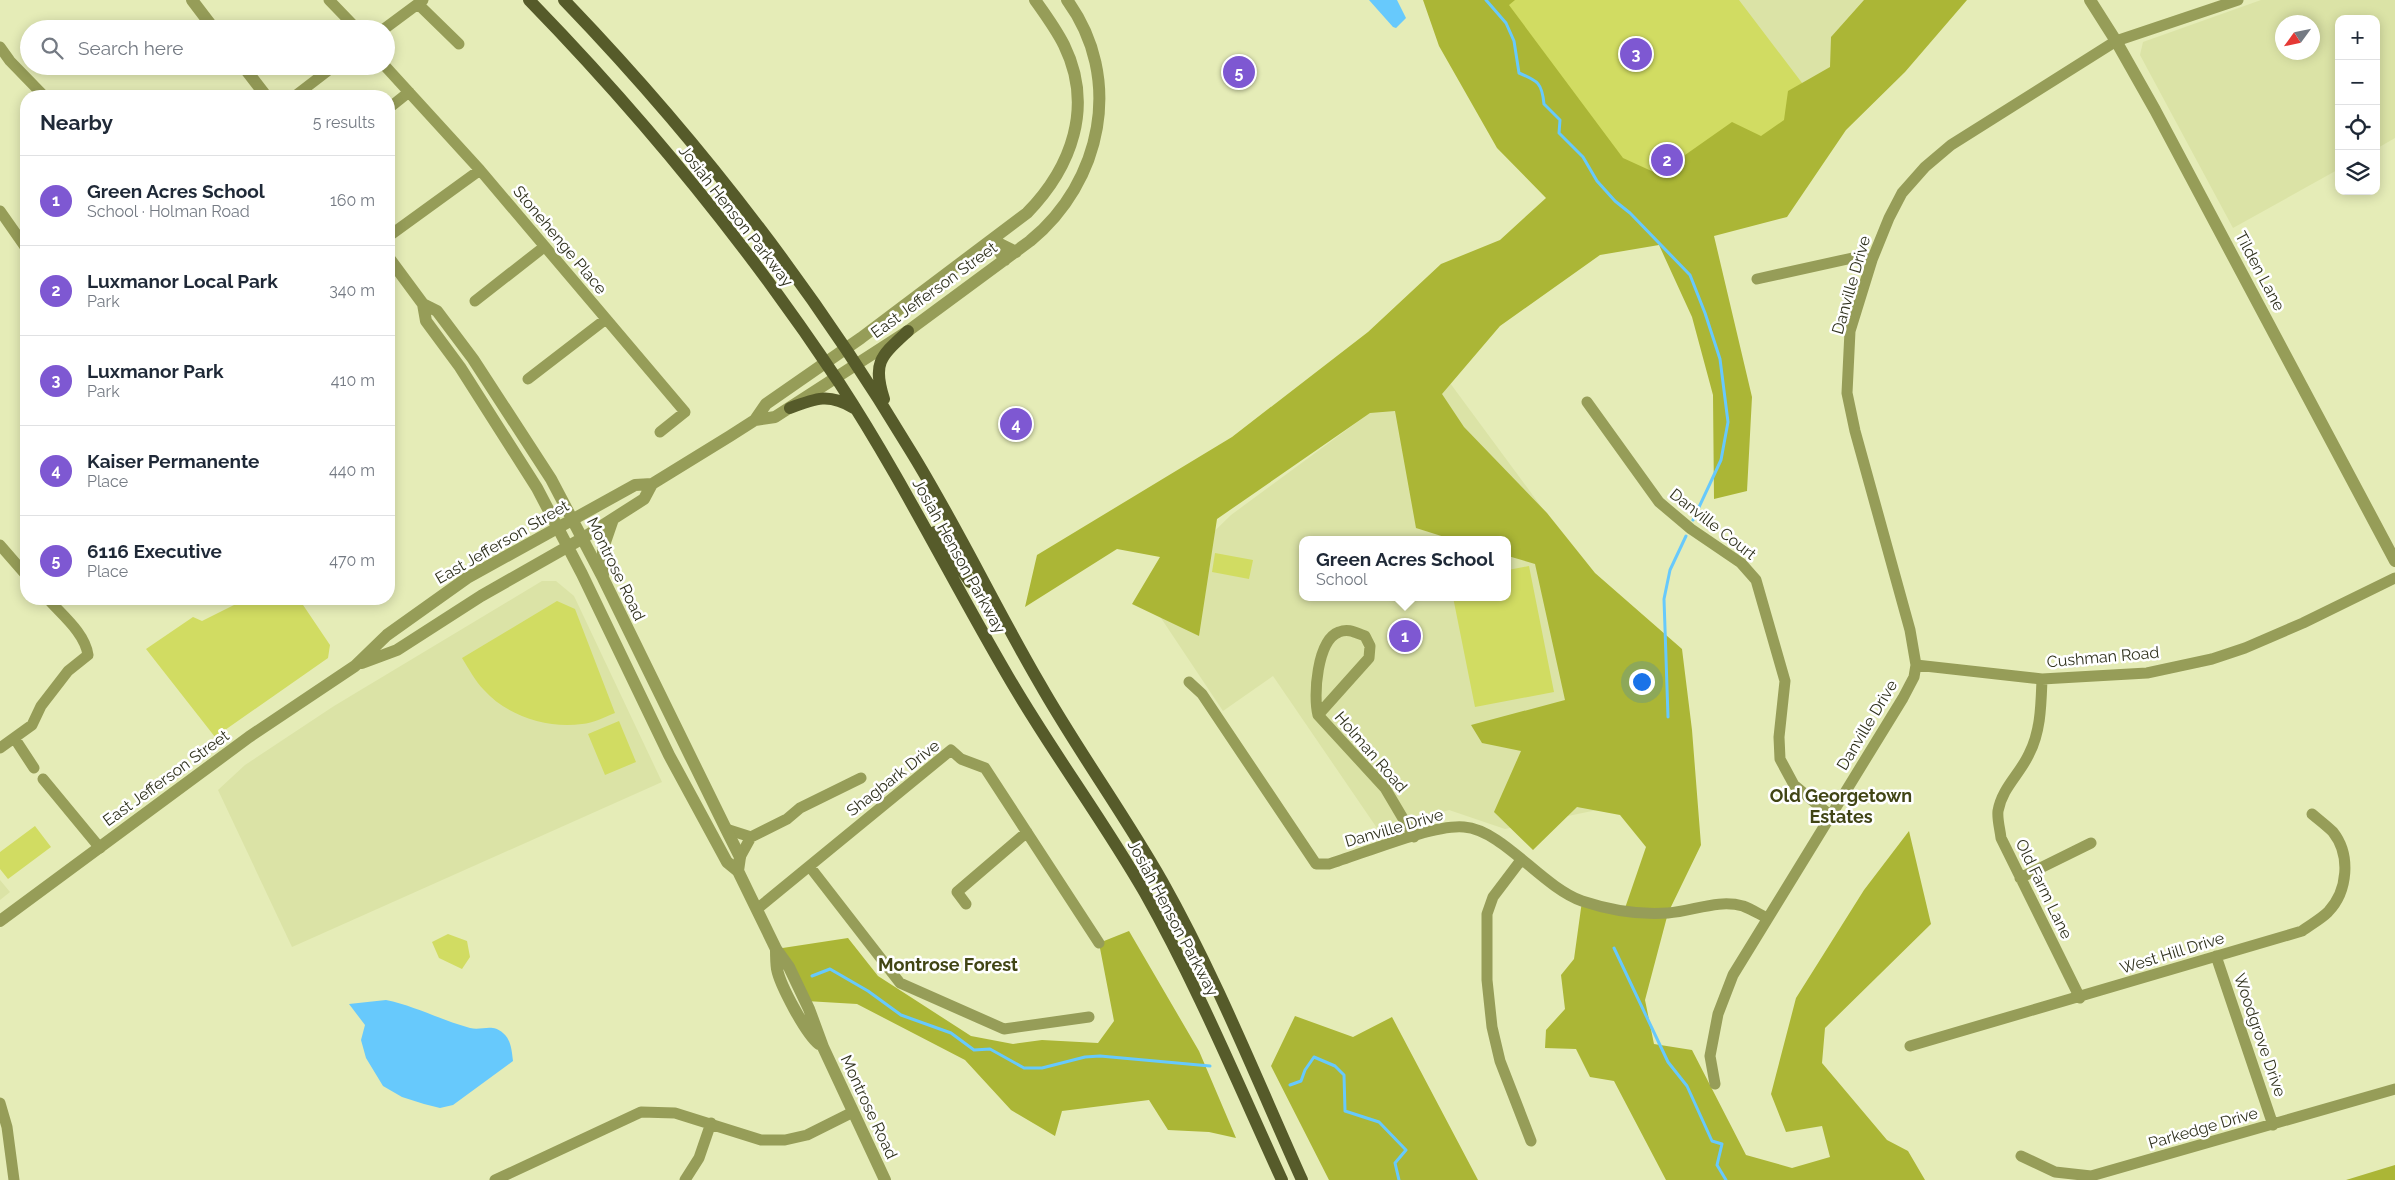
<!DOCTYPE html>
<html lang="en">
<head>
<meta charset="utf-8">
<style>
	body { margin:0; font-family:Raleway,sans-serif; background:#f6f6f7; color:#1f2937 }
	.controls { position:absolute; right:15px; top:15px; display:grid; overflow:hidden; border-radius:10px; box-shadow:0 2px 12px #0003 }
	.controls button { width:45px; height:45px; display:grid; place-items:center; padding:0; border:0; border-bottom:1px solid #e0e1e3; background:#fff; color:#1f2937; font:25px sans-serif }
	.compass { position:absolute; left:2275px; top:15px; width:45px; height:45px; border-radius:50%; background:#fff; box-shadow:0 2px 12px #0003; rotate:237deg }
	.you { position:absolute; left:1641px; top:681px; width:18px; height:18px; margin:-12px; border:4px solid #fff; border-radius:50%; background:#1a73e8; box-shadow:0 0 0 8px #1a73e833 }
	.badge { display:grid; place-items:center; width:32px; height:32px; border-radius:50%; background:#7e58d2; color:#fff; font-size:16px; font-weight:700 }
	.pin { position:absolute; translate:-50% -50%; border:2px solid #fff; box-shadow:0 1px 5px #0006 }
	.popup { position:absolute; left:1299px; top:536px; width:212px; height:65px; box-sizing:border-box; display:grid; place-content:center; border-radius:10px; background:#fff; filter:drop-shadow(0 1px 4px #0005); font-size:16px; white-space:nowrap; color:#747a83 }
	.popup b { font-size:19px; color:#1f2937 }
	.popup::after { content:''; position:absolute; left:50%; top:100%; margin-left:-10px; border:10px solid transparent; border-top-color:#fff }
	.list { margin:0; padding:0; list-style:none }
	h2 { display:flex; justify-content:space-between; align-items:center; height:65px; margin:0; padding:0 20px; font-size:21px }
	h2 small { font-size:16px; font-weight:400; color:#747a83 }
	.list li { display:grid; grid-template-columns:32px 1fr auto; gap:15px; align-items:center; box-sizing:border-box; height:90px; padding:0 20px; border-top:1px solid #e0e1e3 }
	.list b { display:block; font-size:19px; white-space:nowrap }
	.list p { margin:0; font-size:16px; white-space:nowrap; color:#747a83 }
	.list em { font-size:16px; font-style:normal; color:#747a83 }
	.icon { flex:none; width:28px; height:28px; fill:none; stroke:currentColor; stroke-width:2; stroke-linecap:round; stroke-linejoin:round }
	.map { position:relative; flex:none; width:2395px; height:1180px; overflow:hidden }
	.search { position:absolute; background:#fff; box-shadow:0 2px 12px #0003; left:20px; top:20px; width:375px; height:55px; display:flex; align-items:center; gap:12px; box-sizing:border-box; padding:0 18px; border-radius:28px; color:#747a83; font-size:19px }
	.panel { position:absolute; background:#fff; box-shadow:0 2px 12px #0003; left:20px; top:90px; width:375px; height:515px; border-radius:20px }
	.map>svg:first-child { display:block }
	.built { fill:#dbe3a6; fill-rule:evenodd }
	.green { fill:#d1dc62 }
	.forest { fill:#abb636 }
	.water { fill:#67c9fc }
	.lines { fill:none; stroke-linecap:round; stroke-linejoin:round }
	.stream { stroke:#67c9fc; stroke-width:3 }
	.minor { stroke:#969d58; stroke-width:11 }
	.tertiary { stroke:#969d58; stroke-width:12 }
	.primary { stroke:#565b2a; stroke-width:12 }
	.labels { text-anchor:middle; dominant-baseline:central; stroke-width:5; stroke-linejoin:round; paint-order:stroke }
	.street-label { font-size:16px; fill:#30321e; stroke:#fff }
	.neighbourhood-label { font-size:18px; font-weight:bold; fill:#414515; stroke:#fff }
</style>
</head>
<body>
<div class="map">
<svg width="2395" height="1180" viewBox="0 0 2395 1180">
	<rect width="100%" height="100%" fill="#e5ecb7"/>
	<path class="built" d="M1718,0h210l-110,99z
		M2261,0h134v138l-19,11v-130h-37v150l-106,59 -93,-173 3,-13zM2282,22h30v30h-30z
		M1436,364l230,312 -30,126 -131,27 -56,-19 -70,21 -106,-155 -50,35 -76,-114 84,-82zM1302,540h206v57h-206z
		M542,581h14l18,15 88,186 -370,165 -74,-157 27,-25 89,-59z
		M0,880l10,12 -10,8z"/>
	<path class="green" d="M1480,0h259l76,100 -168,119z
		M1215,553l38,7 -4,19 -37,-7z
		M1529,566l25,126 -79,15 -22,-110h55v-27z
		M246,599h53l31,46 -2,13 -113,79 -69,-88 47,-32 9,4z
		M557,601l18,8 40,104c-10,4 -22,10 -33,11 -34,5 -75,-8 -98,-34 -9,-9 -15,-21 -22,-32z
		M619,721l17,41 -31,13 -17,-41z
		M35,826l16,21 -43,32 -8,-10v-17z
		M448,934l19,7 3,16 -8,12 -23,-11 -7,-16z"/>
	<path class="forest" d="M1423,0h92l-6,5 114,153 35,16 74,-52 29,14 23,-16 4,-29 42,-24 1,-30 33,-37h103l-62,72 -59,58 -59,87 -73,19 38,161 -5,94 -33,8 -1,-104 -21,-78 -33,-72 -59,10 -100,71 -58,68 22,33 83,86 48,60 87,76 10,81 9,115 -33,68 -23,87 9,44 38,6 54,105 46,13 38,-11 -8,-31 -36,6 -15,-38 25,-96 68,-108 45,-59 22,93 -106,104 -3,35 65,77 21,11 17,29h-259l-52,-99 -24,-4 -14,-28 -31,-1 1,-18 19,-21 -4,-34 13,-16 8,-58 42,10 22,-64 -26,-32 -43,-8 -44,43 -39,-38 27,-61 -39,-8 -11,-18 94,-25 -30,-136 -27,-8v-16h-54l-38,-12 -21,-117 -25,2 -153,106 -18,117 -67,-32 28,-47 -43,-8 -92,58 12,-52 195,-118 136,-105 73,-68 59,-24 46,-42 -49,-50 -58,-102z
		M1129,931l70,120 37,87 -27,-6 -41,-2 -19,-30 -87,11 -7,25 -44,-26 -46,-50 -108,-56 -51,-3 -30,-52 72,-11 30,38 93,60 42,8 29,-4 56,3 16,-22 -15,-78z
		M1295,1016l58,21 39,-20 86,163h-149l-58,-114z
		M2395,1165v15h-49z"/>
	<path class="water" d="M1369,0h28l9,18 -10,10 -3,-1z
		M386,1000c29,6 55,20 84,28 12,3 22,-5 33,5 8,6 9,19 10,28l-60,44 -13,3 -16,-4 -22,-7 -19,-11 -17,-28 -5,-18 4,-15 -16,-21z"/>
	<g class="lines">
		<path class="stream" d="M1486,0l20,23 8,18 5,32c19,8 23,10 25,31l16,16 -1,13 24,24 14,24 18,20 15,12 60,62 15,38 15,46 8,63 -7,38 -28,60
			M1668,717l-4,-118 6,-29 16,-34
			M1614,948l54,114 19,24 25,55 10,3 -5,21 9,15
			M812,976l18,-7 38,22 33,24 50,18 23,17 16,-1 34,19h18l43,-11 15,-1 110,10
			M1290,1085l11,-4 4,-11 9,-13 21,9 9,9 1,36 34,11 27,28 -11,13 4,17"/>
		<path class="minor" d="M329,0l28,29
			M418,4l41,40
			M384,29l39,-29
			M0,47l10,14 34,35
			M385,66l95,104 205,242 -25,20
			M295,96l39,-30
			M389,108l20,-16
			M0,211l26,37
			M389,236l91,-66
			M1757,279l100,-22 15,3
			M475,301l69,-54
			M528,379l78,-60
			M1587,402l72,100 32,27 50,34 15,17 29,101 -6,56 1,22 14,26 37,31
			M0,545l26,30
			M1916,665l126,14 105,-6 65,-14 33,-11 58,-25 92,-45
			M2042,679c-1,25 -1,52 -13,75 -9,20 -27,34 -31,57 -1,8 2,18 3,27l79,160
			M1189,682l13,12 114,170h13c33,-10 104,-40 135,-37 39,3 78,60 118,74 27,9 58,14 86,12 26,-2 50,-14 75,-7 8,3 16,8 24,12
			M1318,715l51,-57 1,-12 -5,-10c-9,-3 -16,-8 -26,-4 -22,8 -26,64 -21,83l67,73 29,49
			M15,739l19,29
			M0,748l32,-23 9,-19 27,-35 20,-16c-3,-22 -26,-40 -40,-56
			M43,779l57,69
			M726,829l25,8
			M740,857l11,-20 36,-18 13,-11 61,-30
			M1521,860l-28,37 -6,17v66l5,47 8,34 31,80
			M810,867l90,116 104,46 85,-12
			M2020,878l71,-35
			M966,904l-9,-12 70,-60
			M757,909l194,-159 10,9 24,9 114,175
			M2216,956l57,169
			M1910,1046l392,-115c8,-6 19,-12 26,-19 20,-21 23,-57 5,-80 -6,-6 -14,-12 -21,-18
			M1715,1084l-5,-28 8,-42 15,-39 170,-277 11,-21 2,-12 -6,-35 -55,-199 -8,-38 3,-62 22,-71 17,-42 13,-25 23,-26 26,-22 165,-104 122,-41
			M0,1103l7,24 7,53
			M2021,1156l34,16 36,4 304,-87
			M495,1180l146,-68 34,1 86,27h24l22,-5 46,-23
			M685,1180l14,-22 12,-35"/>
		<path class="tertiary" d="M192,0l22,29
			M2090,0l26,41 39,69 240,451
			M243,66l23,30
			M389,258l34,46 3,17 34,46 77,121 45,86 87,181 58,107 11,9 38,78 13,18 20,42 14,38 62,133
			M1005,260l-13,-20 24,12
			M423,304l14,7 36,48 78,120 52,99 123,251 14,28 -2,14
			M755,420l20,-3 133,-86 122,-90c72,-59 94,-163 37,-241
			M603,575v-27l10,-29
			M362,663l35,-13 84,-54 102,-58 61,-39 8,-15
			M0,921l249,-184 106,-71 32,-31 80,-57 168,-93 17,-1 78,-48 25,-16 11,-16 95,-66 166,-125c45,-46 67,-107 37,-168 -8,-16 -19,-31 -29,-45
			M776,949c0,6 0,13 1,20 3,16 29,65 42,75"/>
		<path class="primary" d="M529,0c115,118 220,247 311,384 62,95 112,197 169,294 43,74 94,142 136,215 52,92 93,191 137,287
			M564,0c132,137 248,287 346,450 47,76 85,157 130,234 38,67 84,130 122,197 54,96 95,199 140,299
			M884,399c-12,-37 -3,-43 24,-68
			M790,408c26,-10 39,-15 64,0
			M935,532l35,50 16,4"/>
	</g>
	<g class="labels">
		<g class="street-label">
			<text transform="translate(736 216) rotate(52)">Josiah Henson Parkway</text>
			<text transform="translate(560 240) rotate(50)">Stonehenge Place</text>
			<text transform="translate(2260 271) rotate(62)">Tilden Lane</text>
			<text transform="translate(1851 285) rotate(-74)">Danville Drive</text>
			<text transform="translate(934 290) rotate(-36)">East Jefferson Street</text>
			<text transform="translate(1713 524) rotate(38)">Danville Court</text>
			<text transform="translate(502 542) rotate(-30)">East Jefferson Street</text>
			<text transform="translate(959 556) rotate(61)">Josiah Henson Parkway</text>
			<text transform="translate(616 569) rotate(64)">Montrose Road</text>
			<text transform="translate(2103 657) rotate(-5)">Cushman Road</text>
			<text transform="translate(1867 725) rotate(-59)">Danville Drive</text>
			<text transform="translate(1371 752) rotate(49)">Holman Road</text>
			<text transform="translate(166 778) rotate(-36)">East Jefferson Street</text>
			<text transform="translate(893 778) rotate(-38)">Shagbark Drive</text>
			<text transform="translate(1394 828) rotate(-16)">Danville Drive</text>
			<text transform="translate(2044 889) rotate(64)">Old Farm Lane</text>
			<text transform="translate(1173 918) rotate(62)">Josiah Henson Parkway</text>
			<text transform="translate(2172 953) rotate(-17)">West Hill Drive</text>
			<text transform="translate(2260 1035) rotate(71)">Woodgrove Drive</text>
			<text transform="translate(869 1107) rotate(65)">Montrose Road</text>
			<text transform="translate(2203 1128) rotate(-16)">Parkedge Drive</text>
		</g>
		<g class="neighbourhood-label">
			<text x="1841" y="795">Old Georgetown<tspan x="1841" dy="21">Estates</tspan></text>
			<text x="948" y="964">Montrose Forest</text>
		</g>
	</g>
</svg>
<div class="controls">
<button>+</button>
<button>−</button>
<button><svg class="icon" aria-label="locate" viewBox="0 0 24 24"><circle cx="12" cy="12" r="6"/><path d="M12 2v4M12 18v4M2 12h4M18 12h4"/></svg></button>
<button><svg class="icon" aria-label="layers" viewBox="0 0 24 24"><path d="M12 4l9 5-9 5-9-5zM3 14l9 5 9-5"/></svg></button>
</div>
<svg class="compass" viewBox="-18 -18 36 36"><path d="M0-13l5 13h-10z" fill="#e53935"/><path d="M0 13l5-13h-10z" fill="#747a83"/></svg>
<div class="you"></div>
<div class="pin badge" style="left:1405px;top:636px">1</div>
<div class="popup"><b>Green Acres School</b>School</div>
<div class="pin badge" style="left:1667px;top:160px">2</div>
<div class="pin badge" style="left:1636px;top:54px">3</div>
<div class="pin badge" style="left:1016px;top:424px">4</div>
<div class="pin badge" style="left:1239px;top:72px">5</div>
<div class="search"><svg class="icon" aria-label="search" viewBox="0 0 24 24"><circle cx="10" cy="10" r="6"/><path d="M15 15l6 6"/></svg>Search here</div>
<section class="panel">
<h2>Nearby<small>5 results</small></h2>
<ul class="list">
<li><span class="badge">1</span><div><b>Green Acres School</b><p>School · Holman Road</p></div><em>160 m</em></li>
<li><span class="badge">2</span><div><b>Luxmanor Local Park</b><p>Park</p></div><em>340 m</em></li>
<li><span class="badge">3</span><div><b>Luxmanor Park</b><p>Park</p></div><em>410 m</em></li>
<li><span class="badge">4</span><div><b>Kaiser Permanente</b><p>Place</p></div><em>440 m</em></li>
<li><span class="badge">5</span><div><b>6116 Executive</b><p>Place</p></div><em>470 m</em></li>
</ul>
</section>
</div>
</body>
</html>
